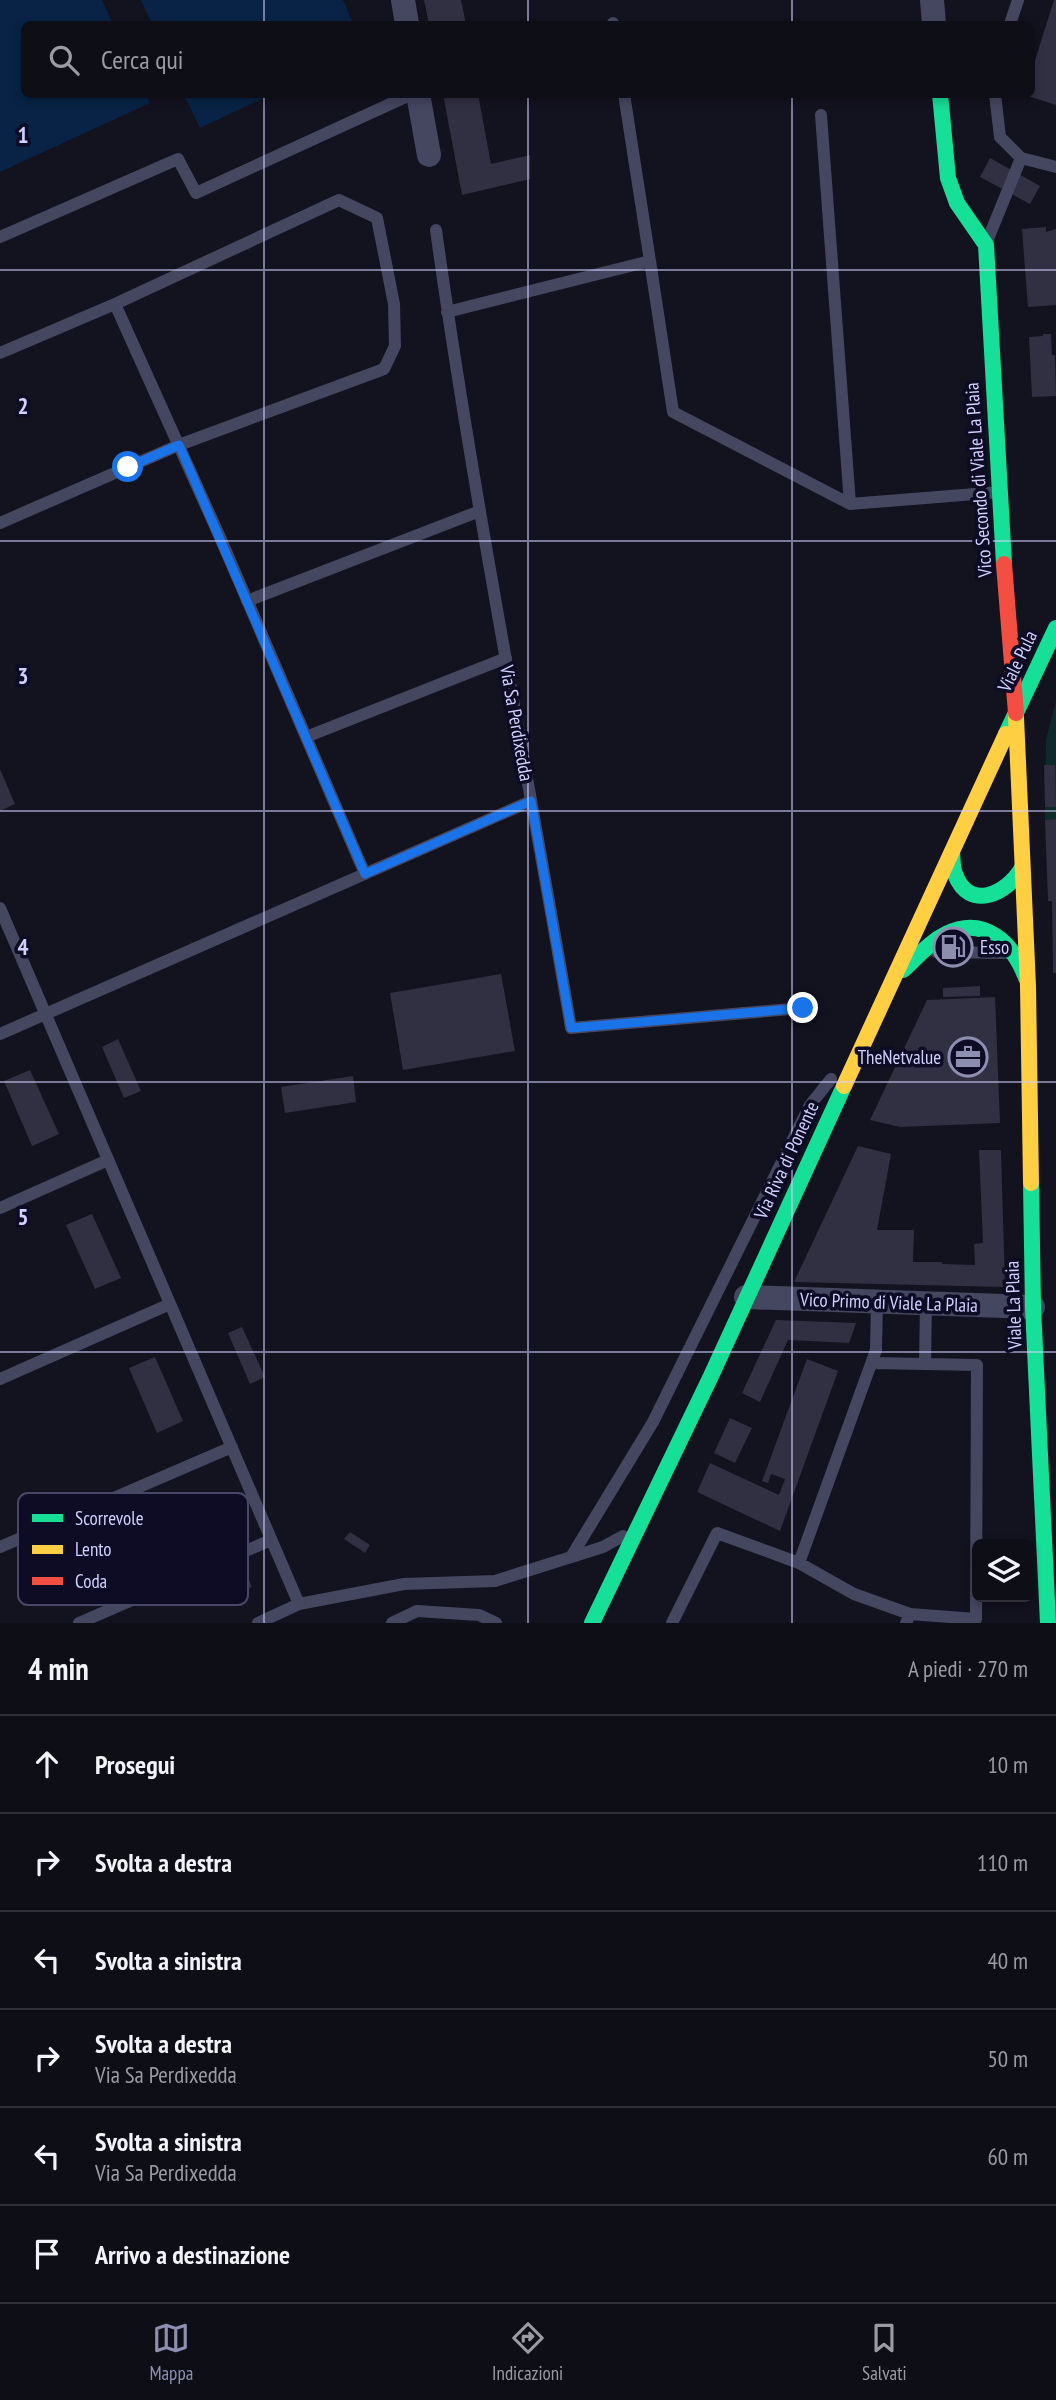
<!DOCTYPE html>
<html lang="it">
<head>
<meta charset="utf-8">
<style>
	body { margin:0; font-family:"PT Sans Narrow",sans-serif; background:#171720; color:#f1f3f6 }
	.controls { position:absolute; right:21px; bottom:21px; display:grid; overflow:hidden; border-radius:10px; box-shadow:0 4px 10px #0003 }
	.controls button { width:63px; height:63px; display:grid; place-items:center; padding:0; border:0; border-bottom:2px solid #2e2e36; background:#0e0e17; color:#f1f3f6; font:35px sans-serif }
	.stop { position:absolute; width:21px; height:21px; margin:-16px; border:5px solid #1a73e8; border-radius:50%; background:#fff }
	.stop.end { background:#1a73e8; border-color:#fff; box-shadow:0 2px 7px #0008 }
	.list { margin:0; padding:0; list-style:none }
	h2 { display:flex; justify-content:space-between; align-items:center; height:91px; margin:0; padding:0 28px; font-size:30px }
	h2 small { font-size:23px; font-weight:400; color:#9b9ca1 }
	.list li { display:grid; grid-template-columns:46px 1fr auto; gap:21px; align-items:center; box-sizing:border-box; height:98px; padding:0 28px; border-top:2px solid #2e2e36 }
	.list b { display:block; font-size:26px; white-space:nowrap }
	.list p { margin:0; font-size:23px; white-space:nowrap; color:#9b9ca1 }
	.list em { font-size:23px; font-style:normal; color:#9b9ca1 }
	.icon { flex:none; width:38px; height:38px; fill:none; stroke:currentColor; stroke-width:2; stroke-linecap:round; stroke-linejoin:round }
	.map { position:relative; flex:none; width:1056px; height:1623px; overflow:hidden }
	.search { position:absolute; background:#0e0e17; box-shadow:0 4px 10px #0003; left:21px; right:21px; top:21px; height:77px; display:flex; align-items:center; gap:18px; box-sizing:border-box; padding:0 24px; border-radius:10px; color:#9b9ca1; font-size:26px }
	.sheet { height:679px; background:#0e0e17 }
	nav { display:flex; justify-content:space-around; align-items:center; box-sizing:border-box; height:98px; border-top:2px solid #2e2e36; background:#0e0e17; font-size:19px; color:#9b9ca1 }
	nav a { display:grid; justify-items:center; gap:4px }
	nav .on { color:#8e8eb1 }
	.map>svg:first-child { display:block }
	.green { fill:#0f2b29 }
	.water { fill:#082345 }
	.building { fill:#312f42 }
	.lines { fill:none; stroke-linecap:round; stroke-linejoin:round }
	.lane { stroke:#454660; stroke-width:12 }
	.street { stroke:#454660; stroke-width:24 }
	.fast { stroke:#16e098; stroke-width:16 }
	.slow { stroke:#ffcf43; stroke-width:16 }
	.jam { stroke:#f24e42; stroke-width:16 }
	.route { stroke:#1a73e8; stroke-width:9 }
	.grid { fill:none; stroke:#d1d0ff; stroke-width:2; stroke-opacity:0.55 }
	.labels { text-anchor:middle; dominant-baseline:central; stroke-width:7; stroke-linejoin:round; paint-order:stroke }
	.street-label { font-size:19px; fill:#d1d0ff; stroke:#0e0c25 }
	.poi-label { font-size:19px; fill:#d1d0ff; stroke:#0e0c25; text-anchor:start }
	.key { fill:#0e0c25; stroke:#484766; stroke-width:2 }
	.key-label { font-size:19px; fill:#d1d0ff }
	.grid-label { font-size:23px; text-anchor:middle; font-weight:bold; fill:#d1d0ff; stroke:#0e0c25; stroke-width:7; stroke-linejoin:round; paint-order:stroke }
</style>
</head>
<body>
<div class="map">
<svg width="1056" height="1623" viewBox="0 0 1056 1623">
	<rect width="100%" height="100%" fill="#13121f"/>
	<path class="green" d="M1056,701v118l-11,1 1,-80z"/>
	<path class="water" d="M0,0h102l11,24h-89v70l122,1 4,8 -150,69z
		M141,0h202l10,24h-201z
		M184,95h86l-70,33z"/>
	<path class="building" d="M424,0h37l5,24h-37z
		M1054,0h2v105l-31,-10 7,-1v-24z
		M443,94h35l13,70 39,-9v24l-68,16z
		M990,158l50,28 -10,18 -50,-27z
		M1046,227v5l10,-3v76l-28,2 -6,-78z
		M1043,334h8l1,21h3l1,41 -24,1 -3,-60 14,-1z
		M1044,765h11l1,42h-11z
		M0,769l15,35 -15,7z
		M1056,819v154h-3l-1,-72h-4l-3,-81z
		M501,974l14,77 -112,19 -13,-77z
		M980,986v10l-37,1v-9z
		M995,997l5,126 -100,4 -30,-7 57,-120z
		M118,1039l23,52 -17,7 -22,-51z
		M30,1070l29,64 -27,12 -28,-65z
		M353,1076l3,26 -71,11 -4,-26z
		M858,1146l33,8 -14,76h37l-1,32h29v2l33,1 -1,-21 9,-1 -4,-93h22l4,137 -211,-5z
		M92,1214l29,64 -26,11 -29,-64z
		M776,1320l80,3 -7,20 -61,-3 -28,62 -18,-9z
		M242,1327l23,50 -15,7 -22,-51z
		M155,1357l28,64 -26,12 -28,-65z
		M807,1359l31,12 -58,160 -83,-39 13,-29 69,32 6,-16 -14,-5 -3,9 -6,-2z
		M730,1418l22,10 -17,35 -21,-10z
		M350,1532l20,13 -5,8 -21,-14z
		M246,1573l6,14 -28,12 -6,-14z"/>
	<g class="lines">
		<path class="lane" d="M613,23v1
			M1010,24l8,-24
			M624,94l26,167
			M995,94l5,43 21,21 35,9
			M436,230c37,267 90,532 135,798l232,-20
			M0,237l178,-78 18,34 216,-99
			M988,239l33,-81
			M115,304l104,231 146,339
			M447,312l203,-51 23,151 177,92 -29,-389
			M0,353l115,-49 224,-104 38,18 17,86 1,42 -11,23 -205,76 -179,78
			M850,504l150,-12
			M247,601l233,-90
			M306,737l200,-79
			M0,908l299,696
			M936,952l69,1
			M0,1034l531,-233
			M0,1208l108,-48
			M872,1363l53,1
			M0,1379l170,-75
			M0,1547l232,-100
			M571,1557l82,-135 157,-317 21,-26
			M799,1563l55,31 56,20
			M79,1623l192,-83
			M258,1623l41,-19 105,-20 91,-3 108,-34 20,-11
			M392,1623l25,-12 62,4 17,8
			M672,1623l45,-90 82,30 77,-213 1,-50
			M906,1623l4,-9 66,5 1,-254 -52,-1 1,-62"/>
		<path class="street" d="M403,0l4,24
			M932,0l2,24
			M418,94l11,61
			M746,1297l287,10"/>
		<path class="fast" d="M940,94l8,84 9,25 29,42 18,319
			M1006,734l50,-106
			M952,852c1,7 0,15 3,22 14,38 52,20 67,-6
			M903,970c14,-12 26,-28 43,-36 38,-19 67,9 80,44
			M1031,1183l2,124 15,316
			M592,1623l119,-247 133,-290"/>
		<path class="slow" d="M1016,717l12,269 3,197
			M844,1086l162,-352"/>
		<path class="jam" d="M1004,564l12,149"/>
	</g>
	<g class="lines">
		<path class="route" d="M128,467l51,-22 186,429 166,-73 40,227 232,-20"/>
	</g>
	<path class="grid" d="M264,0v24M528,0v24M792,0v24M264,94v1529M528,94v1529M792,94v1529M0,270h1056M0,541h1056M0,811h1056M0,1082h1056M0,1352h1056"/>
	<defs>
		<g id="fuel-ring" transform="scale(2.0125)"><circle r="9.5" fill="#0e0c25" stroke="#8e8eb1" stroke-width="1.5"/><path d="M-5.5-6h7V0h2V4h1.3V-2.5L3-4.5l.8-.8L6-3V5H2.5V1h-1V6h-7ZM-4.2-4.7v3.2H.2V-4.7Z" fill="#8e8eb1"/></g>
		<g id="office-ring" transform="scale(2.0125)"><circle r="9.5" fill="#0e0c25" stroke="#8e8eb1" stroke-width="1.5"/><path d="M-6-3h4V-5.5h4V-3h4V5H-6ZM-1-4.5V-3h2v-1.5ZM-6 0V1H6V0Z" fill="#8e8eb1"/></g>
	</defs>
	<g fill-rule="evenodd">
		<use href="#fuel-ring" x="953" y="947"/>
		<use href="#office-ring" x="968" y="1057"/>
	</g>
	<g class="labels">
		<g class="street-label">
			<text transform="translate(978 480) rotate(-94)">Vico Secondo di Viale La Plaia</text>
			<text transform="translate(1017 661) rotate(-64)">Viale Pula</text>
			<text transform="translate(517 723) rotate(80)">Via Sa Perdixedda</text>
			<text transform="translate(786 1160) rotate(-65)">Via Riva di Ponente</text>
			<text transform="translate(889 1302) rotate(2)">Vico Primo di Viale La Plaia</text>
			<text transform="translate(1013 1305) rotate(-92)">Viale La Plaia</text>
		</g>
		<g class="poi-label">
			<text x="980" y="947">Esso</text>
			<text x="941" y="1057" text-anchor="end">TheNetvalue</text>
		</g>
	</g>
	<rect x="18" y="1493" width="230" height="112" rx="10" class="key"/>
	<rect x="32" y="1514" width="31" height="8" fill="#16e098"/>
	<rect x="32" y="1545" width="31" height="9" fill="#ffcf43"/>
	<rect x="32" y="1577" width="31" height="8" fill="#f24e42"/>
	<g class="key-label">
		<text x="75" y="1525">Scorrevole</text>
		<text x="75" y="1556">Lento</text>
		<text x="75" y="1588">Coda</text>
	</g>
	<g class="grid-label">
		<text x="23" y="143">1</text>
		<text x="23" y="414">2</text>
		<text x="23" y="684">3</text>
		<text x="23" y="955">4</text>
		<text x="23" y="1225">5</text>
	</g>
</svg>
<div class="controls">
<button><svg class="icon" aria-label="layers" viewBox="0 0 24 24"><path d="M12 4l9 5-9 5-9-5zM3 14l9 5 9-5"/></svg></button>
</div>
<div class="stop" style="left:128px;top:467px"></div>
<div class="stop end" style="left:803px;top:1008px"></div>
<div class="search"><svg class="icon" aria-label="search" viewBox="0 0 24 24"><circle cx="10" cy="10" r="6"/><path d="M15 15l6 6"/></svg>Cerca qui</div>
</div>
<section class="sheet">
<h2>4 min<small>A piedi · 270 m</small></h2>
<ul class="list">
<li><svg class="icon" aria-label="ahead" viewBox="0 0 24 24"><path d="M12 20V5M6 11l6-6 6 6"/></svg><div><b>Prosegui</b></div><em>10 m</em></li>
<li><svg class="icon" aria-label="right" viewBox="0 0 24 24"><path d="M7 20v-9h11M14 6l5 5-5 5"/></svg><div><b>Svolta a destra</b></div><em>110 m</em></li>
<li><svg class="icon" aria-label="left" viewBox="0 0 24 24"><path d="M17 20v-9H6M10 6l-5 5 5 5"/></svg><div><b>Svolta a sinistra</b></div><em>40 m</em></li>
<li><svg class="icon" aria-label="right" viewBox="0 0 24 24"><path d="M7 20v-9h11M14 6l5 5-5 5"/></svg><div><b>Svolta a destra</b><p>Via Sa Perdixedda</p></div><em>50 m</em></li>
<li><svg class="icon" aria-label="left" viewBox="0 0 24 24"><path d="M17 20v-9H6M10 6l-5 5 5 5"/></svg><div><b>Svolta a sinistra</b><p>Via Sa Perdixedda</p></div><em>60 m</em></li>
<li><svg class="icon" aria-label="arrive" viewBox="0 0 24 24"><path d="M6 21V4h12l-3 4 3 4H6"/></svg><div><b>Arrivo a destinazione</b></div></li>
</ul>
</section>
<nav>
<a class="on"><svg class="icon" aria-label="map" viewBox="0 0 24 24"><path d="M3 6l6-2 6 2 6-2v14l-6 2-6-2-6 2zM9 4v14M15 6v14"/></svg>Mappa</a>
<a><svg class="icon" aria-label="directions" viewBox="0 0 24 24"><path d="M12 3l9 9-9 9-9-9zM9 14v-3h6M13 9l2 2-2 2"/></svg>Indicazioni</a>
<a><svg class="icon" aria-label="saved" viewBox="0 0 24 24"><path d="M7 4h10v16l-5-4-5 4z"/></svg>Salvati</a>
</nav>
</body>
</html>
